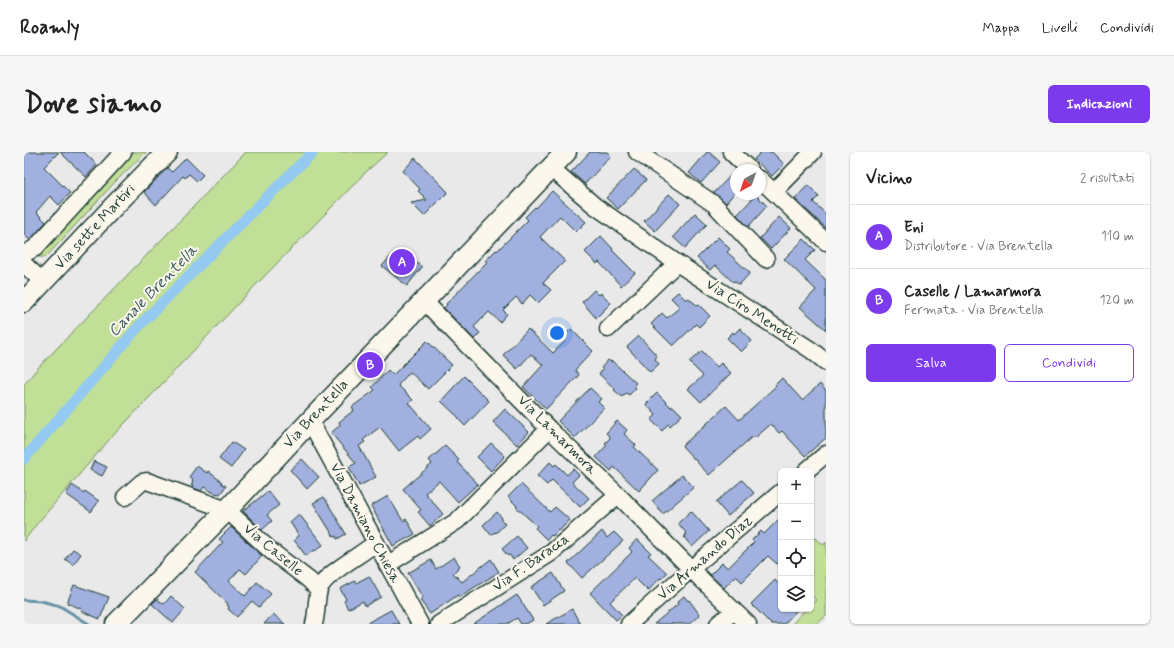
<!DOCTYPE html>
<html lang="it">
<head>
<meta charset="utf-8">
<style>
	body { margin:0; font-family:Mynerve,sans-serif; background:#f6f6f6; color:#222 }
	.controls { position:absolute; right:12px; bottom:12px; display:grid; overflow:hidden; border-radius:6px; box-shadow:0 1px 3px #0004 }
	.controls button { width:36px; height:36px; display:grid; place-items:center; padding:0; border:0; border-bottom:1px solid #e0e0e0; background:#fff; color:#222; font:20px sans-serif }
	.compass { position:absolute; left:706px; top:12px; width:36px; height:36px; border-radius:50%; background:#fff; box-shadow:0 1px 3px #0004; rotate:220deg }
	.you { position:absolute; left:533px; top:181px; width:14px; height:14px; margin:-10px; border:3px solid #fff; border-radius:50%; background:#1a73e8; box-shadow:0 0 0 6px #1a73e833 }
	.badge { display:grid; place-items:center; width:26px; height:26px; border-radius:50%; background:#7c3aed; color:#fff; font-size:13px; font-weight:700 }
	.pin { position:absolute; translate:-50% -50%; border:2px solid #fff; box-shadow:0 1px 4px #0006 }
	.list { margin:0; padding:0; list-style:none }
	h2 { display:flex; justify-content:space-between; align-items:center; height:52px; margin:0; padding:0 16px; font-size:17px }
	h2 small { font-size:13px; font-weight:400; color:#767676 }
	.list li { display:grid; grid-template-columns:26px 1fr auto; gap:12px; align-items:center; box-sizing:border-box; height:64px; padding:0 16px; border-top:1px solid #e0e0e0 }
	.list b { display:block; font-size:15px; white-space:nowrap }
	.list p { margin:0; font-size:13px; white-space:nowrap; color:#767676 }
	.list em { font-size:13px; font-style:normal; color:#767676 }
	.actions { display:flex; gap:8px; padding:12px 16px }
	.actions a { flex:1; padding:9px 0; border:1px solid #7c3aed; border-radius:6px; text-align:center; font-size:14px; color:#7c3aed }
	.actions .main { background:#7c3aed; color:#fff }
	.icon { flex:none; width:22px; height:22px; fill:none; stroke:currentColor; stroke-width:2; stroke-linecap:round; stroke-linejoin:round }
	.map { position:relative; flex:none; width:802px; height:472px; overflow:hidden; border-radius:6px }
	header { display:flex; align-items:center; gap:24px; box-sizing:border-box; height:56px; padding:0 20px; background:#fff; border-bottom:1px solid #e0e0e0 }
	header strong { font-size:19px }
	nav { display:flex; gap:22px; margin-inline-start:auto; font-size:14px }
	.intro { display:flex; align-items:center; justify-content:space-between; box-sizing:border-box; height:96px; padding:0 24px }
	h1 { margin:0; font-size:28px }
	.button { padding:10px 18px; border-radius:6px; background:#7c3aed; color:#fff; font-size:14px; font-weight:700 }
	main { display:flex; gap:24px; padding:0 24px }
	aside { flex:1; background:#fff; border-radius:6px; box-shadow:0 1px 3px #0004 }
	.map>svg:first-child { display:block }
	.green { fill:#c1df96; stroke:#708e65 }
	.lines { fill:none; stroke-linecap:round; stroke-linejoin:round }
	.stream { stroke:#6592a6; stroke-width:3 }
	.canal { stroke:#94caf2; stroke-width:11 }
	.building { fill:#a1b0df; stroke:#1f3d34 }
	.minor-casing { stroke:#1f3d34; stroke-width:19 }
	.major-casing { stroke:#1f3d34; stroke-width:23 }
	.minor { stroke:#fbf7ec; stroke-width:16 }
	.major { stroke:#fbf7ec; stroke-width:20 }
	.labels { text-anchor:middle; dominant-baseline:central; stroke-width:4; stroke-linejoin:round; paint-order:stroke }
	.street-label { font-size:15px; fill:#1f3d34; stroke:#fbf7ec }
	.water-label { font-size:16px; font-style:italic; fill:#36595a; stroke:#fbf7ec }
</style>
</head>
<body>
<header>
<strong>Roamly</strong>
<nav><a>Mappa</a><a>Livelli</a><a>Condividi</a></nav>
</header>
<div class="intro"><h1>Dove siamo</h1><a class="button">Indicazioni</a></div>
<main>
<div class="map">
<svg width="802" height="472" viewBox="0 0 802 472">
	<rect width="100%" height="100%" fill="#e9e9e9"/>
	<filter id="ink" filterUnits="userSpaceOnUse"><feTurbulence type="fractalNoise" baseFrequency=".025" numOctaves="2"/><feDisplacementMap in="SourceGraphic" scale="8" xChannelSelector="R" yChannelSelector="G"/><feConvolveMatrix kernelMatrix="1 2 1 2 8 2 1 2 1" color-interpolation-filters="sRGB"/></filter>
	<g filter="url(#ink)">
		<path class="green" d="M110,0h12l-31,30 -69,75h-12z
			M222,0h142l-21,19 -114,117 -145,153 -72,84 -12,16v-156l11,-14z
			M792,386l7,7 3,-3v74l-9,8h-25l14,-15h5v-5l5,-4 -5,-5v-53z"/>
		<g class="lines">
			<path class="stream" d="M0,448l17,1 19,5 29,18"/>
			<path class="canal" d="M0,307l115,-133 122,-123 52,-51"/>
		</g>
		<path class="building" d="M0,0h35l-15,15 26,26 -11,12 -9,-9 -14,16 10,10 -16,18 -6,-5z
			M36,0h24l13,13 -11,12z
			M566,0h17l4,4 -26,28 -14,-12z
			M683,0h2l11,10 -19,21 -12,-10z
			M737,0h11l12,12 -12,12 -18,-17z
			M162,6l17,17 -6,6 -8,-7 -4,4 -2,-2 -27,29 -12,-13 23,-24 5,4z
			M391,6l33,34 -24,24 -13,-13 16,-3 -9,-9 2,-2 -17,-18z
			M610,17l12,11 -28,29 -12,-11z
			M708,22l4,4v13l-10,12 -12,-10z
			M784,33l11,11 -6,6 13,12v14l-31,-29z
			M528,39l34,31 -10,10 -16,-16 -20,21 25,24 -22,22 8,7 -13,13 -8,-8 -8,9 -6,-7 -13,13 4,4 -7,8 -11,-10 -15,15 6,6 -6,6 -30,-31 3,-3 -1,-1 41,-42 -2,-1 11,-11 1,1 31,-31 -3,-3 10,-10 1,1z
			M645,42l11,10 -25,27 -11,-10z
			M732,43l11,11 -19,21 -11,-12z
			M671,61l12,11 -22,24 -12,-11z
			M755,65l12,11 -20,21 -11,-11z
			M577,84l12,13 -1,1 23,23 -14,13 -22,-24 -2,2 -12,-12z
			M694,85l12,12 -3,3 23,21 -11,12 -5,-4 -1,1 -18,-17 -5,5 -13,-12z
			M780,87l11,11 -10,10 21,20v50l-26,-23 16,-17 -32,-31z
			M379,100l19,15 -15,19 -25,-20 12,-13 5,4z
			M570,138l5,5 2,-2 10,10 -15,15 -14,-16z
			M654,140l8,8 2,-2 10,8 1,-1 11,11 -11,11 -3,-3 -23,22 -22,-22 11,-11 5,5 13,-11 -9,-9z
			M716,176l12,13 -11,11 -14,-14 6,-6 1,2z
			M504,177l25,24 12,-12 -3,-3 9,-9 22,22 -18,19 4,5 -33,34 -23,-22 20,-22 -12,-11 -14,15 -14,-14z
			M615,184l18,20 -2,3 4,5 -9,8 -23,-25z
			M403,189l25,24 -24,24 -18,-17 -12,13 15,15 -4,3 22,26 -11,10 -2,-3 -19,15 -19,-24 -17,13 2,2 -6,4 17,31 -17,9 -10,-19 7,-4 -25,-30 9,-8 -1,-3 15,-12 -2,-3 23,-17 -3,-3 16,-17 5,5z
			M678,199l15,16 4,-4 10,10 -30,29 -13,-13 15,-13 -14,-14z
			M584,208l3,2 1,-1 24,22 -2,2 2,3 -7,7 -3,-2 -4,4 -8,-7 1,-1 -16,-15 4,-5 -2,-1z
			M440,224l25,25 -24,25 -7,-7 1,-1 -18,-17z
			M758,226l20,22 18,-16 6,7v47l-21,18 -23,-25 -3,2 -8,-9 -16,14 -2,-2 -44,39 -27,-29 44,-40 13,14 37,-34 -1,-1z
			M566,236l12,11 -4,3 6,6 -29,30 -17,-17z
			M633,241l14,14 2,-1 9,9 -12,11 -2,-2 -6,7 -11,-11 5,-5 -10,-11z
			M481,257l24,23 -12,13 -24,-23z
			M593,269l10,9 -3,4 12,11 -2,2 24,23 -19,21 -25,-24 -3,4 -15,-14 11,-12 -2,-2 5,-5v-1l-4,-4z
			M208,290l12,8 -13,18 -12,-9z
			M467,291l14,13 -14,15 -14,-14z
			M421,294l14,14 -2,2 21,22 -20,18 -19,-21 -14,12 18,21 -13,12 -12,-14 3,-2 -18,-21 29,-25 -3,-4z
			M278,307l17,18 -12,12 -17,-19z
			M70,309l13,6 -5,9 -12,-6z
			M526,310l4,4 2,-2 11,11 6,-6 6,6 -7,7 17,16 -9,9 -28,-27 -5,5 -10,-9z
			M173,314l10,7 1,-2 14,11 -1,1 5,3 -6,8 -6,-1 -10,-6 -3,4 -9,-4 1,-1 -2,-1 2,-2 -1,-1 1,-2 -4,-3z
			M658,323l12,12 -31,27 -11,-13z
			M718,328l12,13 -26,23 -12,-14z
			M497,332l29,28 5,-5 15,13 -11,11 -1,-1 -5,6 -2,-1 -4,5 -12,-12 2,-2 -21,-19 1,-1 -9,-9z
			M48,333l12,8 1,-2 14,10 -8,11 -25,-18z
			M244,339l11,14 -12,10 5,6 -10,9 -19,-19z
			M364,344l15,25 3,-2 9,15 -22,12 -22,-40z
			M300,345l22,37 -9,5 -1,-3 -2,1 -21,-34z
			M667,359l18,20 -17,16 -8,-10 2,-1 -1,-2 1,-1 -8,-10z
			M473,360l5,6 -1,2 4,4 -9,9 -1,-1 -4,3 -8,-10z
			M275,362l24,31 -8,6 -1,-1 -8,6 -12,-16 5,-4 -9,-14z
			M757,365v31l-2,2 2,2v7l-4,5 -9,-8 -26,26 -5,-5h-2l-11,11 -14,-13 12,-12 6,5 26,-26 -2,-2 9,-9 3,3z
			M207,375l31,29 -16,18 -6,-5 -11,12 16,15 12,-14 14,12 -12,13 -7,-6 -15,16 -9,-8 1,-2 -2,-2 1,-1 -33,-32 28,-30 -4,-3z
			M578,379l5,7 7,-6 9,9 -41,37 -14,-15z
			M493,384l10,12 -14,12 -3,-5 -2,1 -6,-7z
			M613,387l14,14 -3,2 19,18 -6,6 -1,-1 -12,13 -13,-13 -25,24 12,13 -6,5 -26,-27 42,-41 -3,-4z
			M49,397l8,5 -8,11 -8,-6z
			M430,405l6,9 -7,7 9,9 29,-23 8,13 -40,25 -1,-2 -28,19 -10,-14 3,-2 -15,-25 23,-13 5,9z
			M529,421l11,18 -21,14 -12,-18z
			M345,424l12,21 -16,9 -2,-5 -15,8 -4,-8 2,-2 -6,-10 15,-8 1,2z
			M751,428l6,7v22h17l-14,15h-13l-20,-20z
			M50,433l35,12 -9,22 -19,-8 1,-2 -15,-6z
			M493,443l16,25 -7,4h-5l-4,-6 -10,6h-34z
			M147,444l14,13 -12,14 -21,-19 5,-5 7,5z
			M660,444l4,5 1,-1 11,15 -11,9h-35l24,-20 -1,-2z
			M548,457l8,15h-34l21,-12z
			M367,458l8,14h-34z
			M249,462l12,10h-21z"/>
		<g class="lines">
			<g class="minor-casing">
				<path id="minor" d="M613,0l77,52 52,55
					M707,0l19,18
					M527,16l44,38 82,57 134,87 15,12
					M736,27l66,63
					M750,40l39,-40
					M0,102l11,-6 88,-96
					M0,112l19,18
					M400,149l125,128 69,66 81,82 49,47
					M584,177l69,-66
					M286,269l110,203
					M782,319l20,-17
					M101,345l17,-15 5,-1 80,29 44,41 38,29 10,10
					M363,413l70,-44 92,-92
					M290,472c3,-11 2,-23 5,-34 4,-16 43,-35 56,-47
					M415,472l112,-71 67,-58
					M605,472l62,-55 90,-77
					M694,472l16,-13"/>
			</g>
			<g class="major-casing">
				<path id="major" d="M0,150l89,-95 54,-55
					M92,472l111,-114 83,-89 256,-269"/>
			</g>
			<use href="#minor" class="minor"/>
			<use href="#major" class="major"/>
		</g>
	</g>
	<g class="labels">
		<g class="street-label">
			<text transform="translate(71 75) rotate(-47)">Via sette Martiri</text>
			<text transform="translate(728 160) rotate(33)">Via Ciro Menotti</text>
			<text transform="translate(292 262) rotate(-47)">Via Brentella</text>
			<text transform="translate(533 283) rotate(45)">Via Lamarmora</text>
			<text transform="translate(341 371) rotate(62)">Via Damiano Chiesa</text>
			<text transform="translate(249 398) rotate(40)">Via Caselle</text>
			<text transform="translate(681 406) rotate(-41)">Via Armando Diaz</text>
			<text transform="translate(507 411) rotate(-35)">Via F. Baracca</text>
		</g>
		<g class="water-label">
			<text transform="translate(129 139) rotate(-46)">Canale Brentella</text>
		</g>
	</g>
</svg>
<div class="controls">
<button>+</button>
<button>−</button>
<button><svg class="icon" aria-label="locate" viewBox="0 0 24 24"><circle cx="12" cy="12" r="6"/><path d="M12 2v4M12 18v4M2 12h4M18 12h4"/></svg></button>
<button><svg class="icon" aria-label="layers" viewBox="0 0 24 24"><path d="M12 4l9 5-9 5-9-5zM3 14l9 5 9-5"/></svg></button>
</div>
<svg class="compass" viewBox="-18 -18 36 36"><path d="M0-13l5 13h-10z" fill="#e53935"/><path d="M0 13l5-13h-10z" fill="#767676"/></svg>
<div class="you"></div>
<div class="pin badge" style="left:378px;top:110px">A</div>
<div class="pin badge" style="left:346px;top:213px">B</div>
</div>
<aside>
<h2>Vicino<small>2 risultati</small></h2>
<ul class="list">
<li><span class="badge">A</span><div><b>Eni</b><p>Distributore · Via Brentella</p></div><em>110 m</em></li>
<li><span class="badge">B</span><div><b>Caselle / Lamarmora</b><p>Fermata · Via Brentella</p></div><em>120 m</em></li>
</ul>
<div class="actions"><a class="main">Salva</a><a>Condividi</a></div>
</aside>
</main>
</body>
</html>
